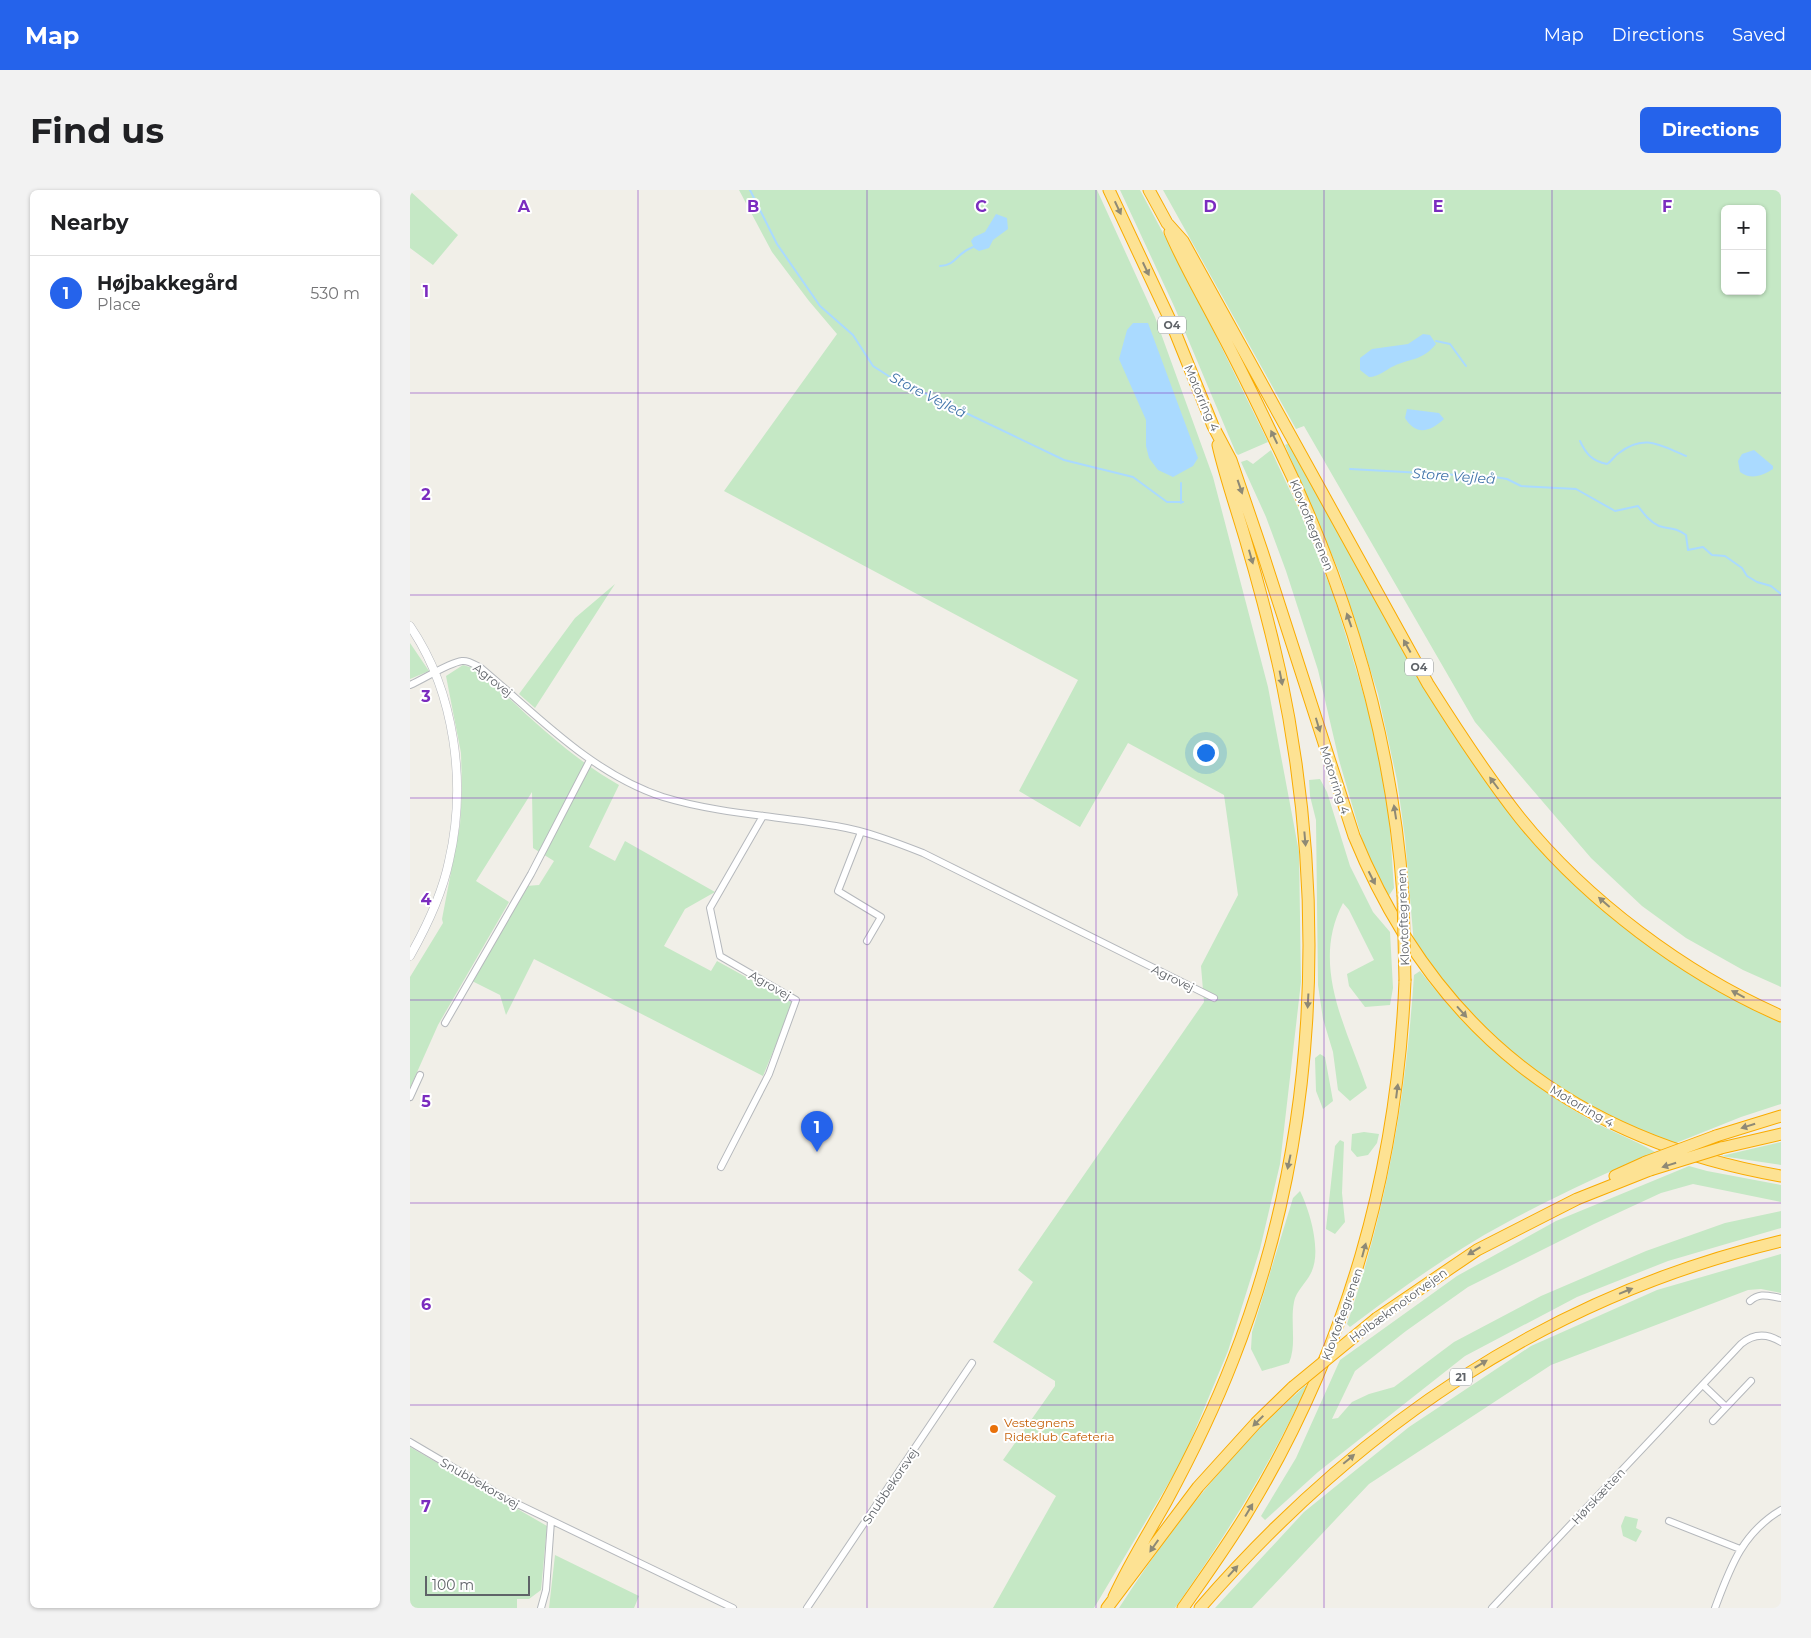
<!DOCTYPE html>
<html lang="en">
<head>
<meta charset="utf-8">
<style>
	body { margin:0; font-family:Montserrat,sans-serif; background:#f2f2f2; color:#202124 }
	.controls { position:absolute; right:15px; top:15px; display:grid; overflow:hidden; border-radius:8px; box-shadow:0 1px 4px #0004 }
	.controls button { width:45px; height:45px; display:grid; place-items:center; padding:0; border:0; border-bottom:1px solid #e0e0e0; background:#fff; color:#202124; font:25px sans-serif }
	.scale { position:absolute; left:15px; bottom:12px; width:105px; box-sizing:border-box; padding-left:5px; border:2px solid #5f6368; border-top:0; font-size:14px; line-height:18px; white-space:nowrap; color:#5f6368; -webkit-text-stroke:4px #fff; paint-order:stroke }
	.you { position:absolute; left:795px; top:562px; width:18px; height:18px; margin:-12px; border:4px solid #fff; border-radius:50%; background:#1a73e8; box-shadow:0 0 0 8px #1a73e833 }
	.badge { display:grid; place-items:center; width:32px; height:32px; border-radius:50%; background:#2563eb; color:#fff; font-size:16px; font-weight:700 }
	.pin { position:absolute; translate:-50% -41px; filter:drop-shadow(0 1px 2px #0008) }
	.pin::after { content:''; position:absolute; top:26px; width:18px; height:15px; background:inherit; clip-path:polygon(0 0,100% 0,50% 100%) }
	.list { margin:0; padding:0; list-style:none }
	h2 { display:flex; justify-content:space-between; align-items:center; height:65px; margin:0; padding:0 20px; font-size:21px }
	h2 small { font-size:16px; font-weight:400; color:#757577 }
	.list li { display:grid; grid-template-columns:32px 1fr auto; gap:15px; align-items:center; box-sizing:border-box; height:75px; padding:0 20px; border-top:1px solid #e0e0e0 }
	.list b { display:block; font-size:19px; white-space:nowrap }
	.list p { margin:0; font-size:16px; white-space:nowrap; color:#757577 }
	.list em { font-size:16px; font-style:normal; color:#757577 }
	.map { position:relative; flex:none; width:1371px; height:1418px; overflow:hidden; border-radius:8px }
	header { display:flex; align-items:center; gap:30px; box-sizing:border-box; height:70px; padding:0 25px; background:#2563eb; color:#fff }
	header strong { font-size:24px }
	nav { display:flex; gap:28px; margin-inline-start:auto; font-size:18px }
	.intro { display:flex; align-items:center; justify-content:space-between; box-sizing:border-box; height:120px; padding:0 30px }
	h1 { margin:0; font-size:35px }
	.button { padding:12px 22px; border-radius:8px; background:#2563eb; color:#fff; font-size:18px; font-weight:700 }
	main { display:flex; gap:30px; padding:0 30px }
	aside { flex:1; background:#fff; border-radius:8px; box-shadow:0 1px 4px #0004 }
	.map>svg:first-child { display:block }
	.green { fill:#c5e8c5; fill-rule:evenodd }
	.water { fill:#aadaff }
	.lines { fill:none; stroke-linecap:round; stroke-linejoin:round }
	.stream { stroke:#aadaff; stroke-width:2 }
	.minor-casing { stroke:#b5b8bc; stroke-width:8 }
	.tertiary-casing { stroke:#b5b8bc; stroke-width:9 }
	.motorway-casing { stroke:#f9ab00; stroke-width:13 }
	.minor { stroke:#fff; stroke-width:6 }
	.tertiary { stroke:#fff; stroke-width:8 }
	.motorway { stroke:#fde293; stroke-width:11 }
	.motorway-bridge-casing { stroke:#f9ab00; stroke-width:13; stroke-linecap:butt }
	.motorway-bridge { stroke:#fde293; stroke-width:11 }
	.oneway { fill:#8e8975 }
	.grid { fill:none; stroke:#7b2cbf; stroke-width:1; stroke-opacity:0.55 }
	.food-dot { fill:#e8710a; stroke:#fff; stroke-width:2 }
	.labels { text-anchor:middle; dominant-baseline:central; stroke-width:4; stroke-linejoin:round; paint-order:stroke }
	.shield { fill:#fff; stroke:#8f9295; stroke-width:1 }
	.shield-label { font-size:11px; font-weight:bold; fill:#5f6368 }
	.street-label { font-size:12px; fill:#5f6368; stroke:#fff }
	.food-label { font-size:12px; fill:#c56008; stroke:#fff; text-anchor:start }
	.water-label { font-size:14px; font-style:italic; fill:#4174aa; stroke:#fff }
	.grid-label { font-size:16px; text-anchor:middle; font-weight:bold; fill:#7b2cbf; stroke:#fff; stroke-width:4; stroke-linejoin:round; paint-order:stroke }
</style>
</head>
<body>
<header>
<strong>Map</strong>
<nav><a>Map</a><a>Directions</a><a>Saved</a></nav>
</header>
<div class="intro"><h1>Find us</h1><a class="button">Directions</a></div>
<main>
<aside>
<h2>Nearby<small></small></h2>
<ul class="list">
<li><span class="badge">1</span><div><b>Højbakkegård</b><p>Place</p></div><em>530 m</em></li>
</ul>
</aside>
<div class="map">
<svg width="1371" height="1418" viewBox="0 0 1371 1418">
	<rect width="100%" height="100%" fill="#f1efe8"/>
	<path class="green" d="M329,0h358l58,127 58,160 55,210 31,165 2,130 -21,182 -20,85 -32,102 -45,108 -89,149h-101l63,-112 -53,-36 52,-74v-5l-62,-39 40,-60 -15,-12 186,-268 -3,-36 37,-71 -14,-100 -96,-52 -48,84 -61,-36 59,-111 -354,-189 113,-157 -28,-33 -37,-49z
		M710,0h20l50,93 78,159 -30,13 -2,-2 -62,-147z
		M753,0h618v797l-38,-17 -57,-32 -44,-32 -51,-48 -66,-77 -50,-59 -171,-296 -8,3zM1315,19h37v82h-37z
		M0,1l48,44 -25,30 -23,-17z
		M879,253l125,224 150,204 160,121 57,31v81l-40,13 -70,28 -84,-39 -57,-38 -51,-45 -65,-78 -9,-107 -8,-58 -19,-86 -38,-120 -55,-129z
		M861,260l28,60 35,86 42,140 12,65 6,87 -6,9 -21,-41 -28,-96 -21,-90 -32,-99 -20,-54 -25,-55 6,-2 6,4z
		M205,394l-80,124 -16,-14 56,-76z
		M0,453l19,28 -19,8z
		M53,475l16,5c45,42 87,85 140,115l-30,62 26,14 10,-20 90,51 -30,17 -21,37 47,25 6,-10 76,42 -30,73 -229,-117 -28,56 -6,-20 -28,-14 54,-95 13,-1 15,-24 -21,-13 -1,-56 -56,89 33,21 -71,123 -28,63v-111l33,-54 -1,-4 18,-94 2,-35 -1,-37 -15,-77z
		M910,589l7,13 23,74 23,46 17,20 3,56 -3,17 -25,2 -16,-21 -2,-12 27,-14 -25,-50 -6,-7c-33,63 4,125 24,185l-17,13 -12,-11 -5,-38 -10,-33 -5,-34 -2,-165 -6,-24 -1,-16z
		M1010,781c47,60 101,109 167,147 22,13 46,21 68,34 -51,22 -102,45 -151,72 -54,29 -105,66 -154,103l-3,-3c40,-117 59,-227 67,-349z
		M910,864l5,3 8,44 -10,8 -7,-18 -1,-33z
		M954,942l15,2 -2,9 -9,12 -11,2 -6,-7 1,-16z
		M930,950l4,2 -2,51 3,29 -10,12 -9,-5 9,-83z
		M1371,952v23l-60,-9z
		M1279,976l18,5 74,14v17l-88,-18 -32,9 -67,31 -126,63 -62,44 -51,40 -23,48 6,-1 14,-16 17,-8 25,-7 60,-45 87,-46 105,-45 79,-28 56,-12v17l-113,33 -91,36 -112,59 -147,116 -53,48 -4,-4 35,-58 44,-98 117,-84 99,-55z
		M890,1001c10,20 22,61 11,82 -5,10 -15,18 -17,29 -4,21 3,42 -5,61l-27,8 -11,-22 1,-17 41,-134z
		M1371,1064v39l-20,-4 -13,1 -197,75 -182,119 -117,124h-37l89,-96 105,-85 122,-81 126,-56z
		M895,1196h2c-37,79 -82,151 -132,222h-56c53,-82 113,-158 186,-222z
		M0,1257l137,79 -6,64 -12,9h-12v9h-107z
		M1215,1326l13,3 -2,9 6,3 -6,11 -13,-6 -2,-10z
		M145,1365l84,41 -5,12h-85z"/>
	<path class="water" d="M586,24l11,4 1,11 -15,11 -4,8 -10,3 -5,-3 -3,-7 3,-4 11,-5z
		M723,133h15l50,135 -5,8 -20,11 -15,-7 -9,-12 -3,-12v-26l-27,-61 8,-29z
		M1013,144l7,1 6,9c-14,17 -25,14 -42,22 -9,4 -15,11 -25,11l-9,-7v-12l12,-9 36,-5z
		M997,219l32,4 5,6c-14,13 -28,17 -39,-1z
		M1344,260l19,16v3c-11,7 -22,11 -33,3l-2,-11 4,-7z"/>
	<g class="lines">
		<path class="stream" d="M340,0l27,54 43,62 33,29 20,31 31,20 18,6 142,68 69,17 34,25h16
			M530,76c17,-1 16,-13 33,-19
			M1026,151l14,3 16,22
			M1170,251c6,13 12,20 27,23 5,-3 7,-8 12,-11 26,-20 42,-7 67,3
			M940,279l145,8 12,2 14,7 55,3 39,22 23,-5c6,8 12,16 21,20 12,4 14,0 27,9l2,15 15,-3 9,8 13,1 17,12 5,8 10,6 14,4 10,8
			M771,313v-20"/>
		<g class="minor-casing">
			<path id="minor" d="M0,495c14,-6 38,-22 52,-24 7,-1 13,4 19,7 56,47 111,106 182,129 56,17 116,19 173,29 30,5 59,16 87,27l291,145
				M451,642l-23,59 43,26 -14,24
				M35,833l86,-149 59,-114
				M0,907l10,-22
				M311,977l48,-93 27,-74 -76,-44 -10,-48 53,-92
				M1340,1111c10,-9 18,-5 31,-3
				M1293,1195l23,22
				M1303,1231l38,-40
				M0,1252l95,56 228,110
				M1259,1331l71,28
				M131,1418l5,-18 5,-69
				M397,1418l165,-245
				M1082,1418l249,-264c13,-11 26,-11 40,-2
				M1305,1418c15,-40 27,-75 66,-98"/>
		</g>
		<g class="tertiary-casing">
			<path id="tertiary" d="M0,436c45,66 57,158 39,235 -7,34 -22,65 -39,95"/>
		</g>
		<g class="motorway-casing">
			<path id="motorway" d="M699,0l62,132 42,104 18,34 31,91 92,285c80,195 221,304 427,340
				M739,0l18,33 16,18 245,443c29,46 58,91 92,134 66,82 165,156 261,198
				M760,42c14,33 33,65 50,98 21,39 40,79 59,119 68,140 113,290 124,446
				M1306,946l65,-20
				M1311,958l60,-14
				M1205,986l31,-14
				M967,1128l100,-68 100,-51 73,-29
				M704,1407c15,-33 34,-63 52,-95 25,-46 48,-93 67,-142 86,-219 95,-459 47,-688 -10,-45 -22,-90 -35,-134 -9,-31 -20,-62 -27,-93
				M697,1418l91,-121 58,-64 37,-36
				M773,1418c23,-33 47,-66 67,-100 98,-163 147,-337 155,-527
				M790,1418c157,-181 346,-311 581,-367"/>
		</g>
		<use href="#minor" class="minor"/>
		<use href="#tertiary" class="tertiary"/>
		<use href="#motorway" class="motorway"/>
		<g class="motorway-bridge-casing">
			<path id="motorway-bridge" d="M993,705l2,86
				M1236,972l70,-26
				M1240,980l71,-22
				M883,1197l84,-69"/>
		</g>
		<use href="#motorway-bridge" class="motorway-bridge"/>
	</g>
	<defs><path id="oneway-solid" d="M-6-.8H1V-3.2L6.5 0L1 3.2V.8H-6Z" transform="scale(1.25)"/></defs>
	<g class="oneway">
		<use href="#oneway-solid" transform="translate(708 18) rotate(65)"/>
		<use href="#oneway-solid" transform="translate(736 79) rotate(65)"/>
		<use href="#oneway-solid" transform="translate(864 247) rotate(-116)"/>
		<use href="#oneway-solid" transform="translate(830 297) rotate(71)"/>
		<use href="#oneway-solid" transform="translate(841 367) rotate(74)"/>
		<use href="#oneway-solid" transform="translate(939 430) rotate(-109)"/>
		<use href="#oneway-solid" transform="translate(997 456) rotate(-119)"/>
		<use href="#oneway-solid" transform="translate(871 488) rotate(79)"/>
		<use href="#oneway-solid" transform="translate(908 535) rotate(73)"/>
		<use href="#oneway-solid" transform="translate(1084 593) rotate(-127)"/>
		<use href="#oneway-solid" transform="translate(985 622) rotate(-99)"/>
		<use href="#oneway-solid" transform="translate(895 649) rotate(85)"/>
		<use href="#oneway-solid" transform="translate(962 688) rotate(63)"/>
		<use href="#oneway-solid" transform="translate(1194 712) rotate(-139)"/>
		<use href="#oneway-solid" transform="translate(1328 804) rotate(-152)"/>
		<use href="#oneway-solid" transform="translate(898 811) rotate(93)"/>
		<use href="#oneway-solid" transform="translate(1052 822) rotate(48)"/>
		<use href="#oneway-solid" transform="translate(987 901) rotate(-83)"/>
		<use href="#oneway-solid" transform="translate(1338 936) rotate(163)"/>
		<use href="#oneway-solid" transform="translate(879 972) rotate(102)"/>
		<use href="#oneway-solid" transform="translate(1259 975) rotate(163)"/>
		<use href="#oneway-solid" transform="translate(954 1060) rotate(-75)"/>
		<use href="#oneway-solid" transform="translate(1064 1061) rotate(149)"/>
		<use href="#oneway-solid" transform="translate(1216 1101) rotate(-22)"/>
		<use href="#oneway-solid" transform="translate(1071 1174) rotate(-31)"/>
		<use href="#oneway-solid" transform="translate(848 1231) rotate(135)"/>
		<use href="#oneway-solid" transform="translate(939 1269) rotate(-40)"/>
		<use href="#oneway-solid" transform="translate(839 1320) rotate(-59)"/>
		<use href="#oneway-solid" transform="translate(744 1356) rotate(125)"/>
		<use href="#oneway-solid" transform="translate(823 1381) rotate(-48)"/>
	</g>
	<path class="grid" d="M228,0v1418M457,0v1418M686,0v1418M914,0v1418M1142,0v1418M0,203h1371M0,405h1371M0,608h1371M0,810h1371M0,1013h1371M0,1215h1371"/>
	<circle class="food-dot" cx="584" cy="1239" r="5"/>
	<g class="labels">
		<g class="shield">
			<rect x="748" y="126.5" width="28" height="17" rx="4"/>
			<rect x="995" y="468.5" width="28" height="17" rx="4"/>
			<rect x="1040" y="1178.5" width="22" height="17" rx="4"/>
		</g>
		<g class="shield-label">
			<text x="762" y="135">O4</text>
			<text x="1009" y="477">O4</text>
			<text x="1051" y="1187">21</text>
		</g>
		<g class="street-label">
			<text transform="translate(792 208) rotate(67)">Motorring 4</text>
			<text transform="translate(902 335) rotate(68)">Klovtoftegrenen</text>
			<text transform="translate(83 490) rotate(38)">Agrovej</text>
			<text transform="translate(925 590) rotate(72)">Motorring 4</text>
			<text transform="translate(993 727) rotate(-92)">Klovtoftegrenen</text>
			<text transform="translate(763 788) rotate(26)">Agrovej</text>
			<text transform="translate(360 795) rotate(30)">Agrovej</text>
			<text transform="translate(1172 916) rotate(30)">Motorring 4</text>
			<text transform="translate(988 1115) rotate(-36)">Holbækmotorvejen</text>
			<text transform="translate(932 1124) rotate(-70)">Klovtoftegrenen</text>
			<text transform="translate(70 1293) rotate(30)">Snubbekorsvej</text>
			<text transform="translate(480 1296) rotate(-56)">Snubbekorsvej</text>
			<text transform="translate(1188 1306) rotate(-47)">Hørskætten</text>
		</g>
		<g class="food-label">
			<text x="594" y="1232">Vestegnens<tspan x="594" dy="14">Rideklub Cafeteria</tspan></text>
		</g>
		<g class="water-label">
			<text transform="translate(518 205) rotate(27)">Store Vejleå</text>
			<text transform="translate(1044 286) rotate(4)">Store Vejleå</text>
		</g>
	</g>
	<g class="grid-label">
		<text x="114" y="22">A</text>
		<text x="343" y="22">B</text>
		<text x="571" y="22">C</text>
		<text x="800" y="22">D</text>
		<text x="1028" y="22">E</text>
		<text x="1257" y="22">F</text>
		<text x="16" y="107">1</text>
		<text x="16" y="310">2</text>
		<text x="16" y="512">3</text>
		<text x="16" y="715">4</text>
		<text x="16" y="917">5</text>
		<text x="16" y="1120">6</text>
		<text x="16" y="1322">7</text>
	</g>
</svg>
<div class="controls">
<button>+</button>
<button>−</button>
</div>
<div class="scale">100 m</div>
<div class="you"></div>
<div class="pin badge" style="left:407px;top:962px">1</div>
</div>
</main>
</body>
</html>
